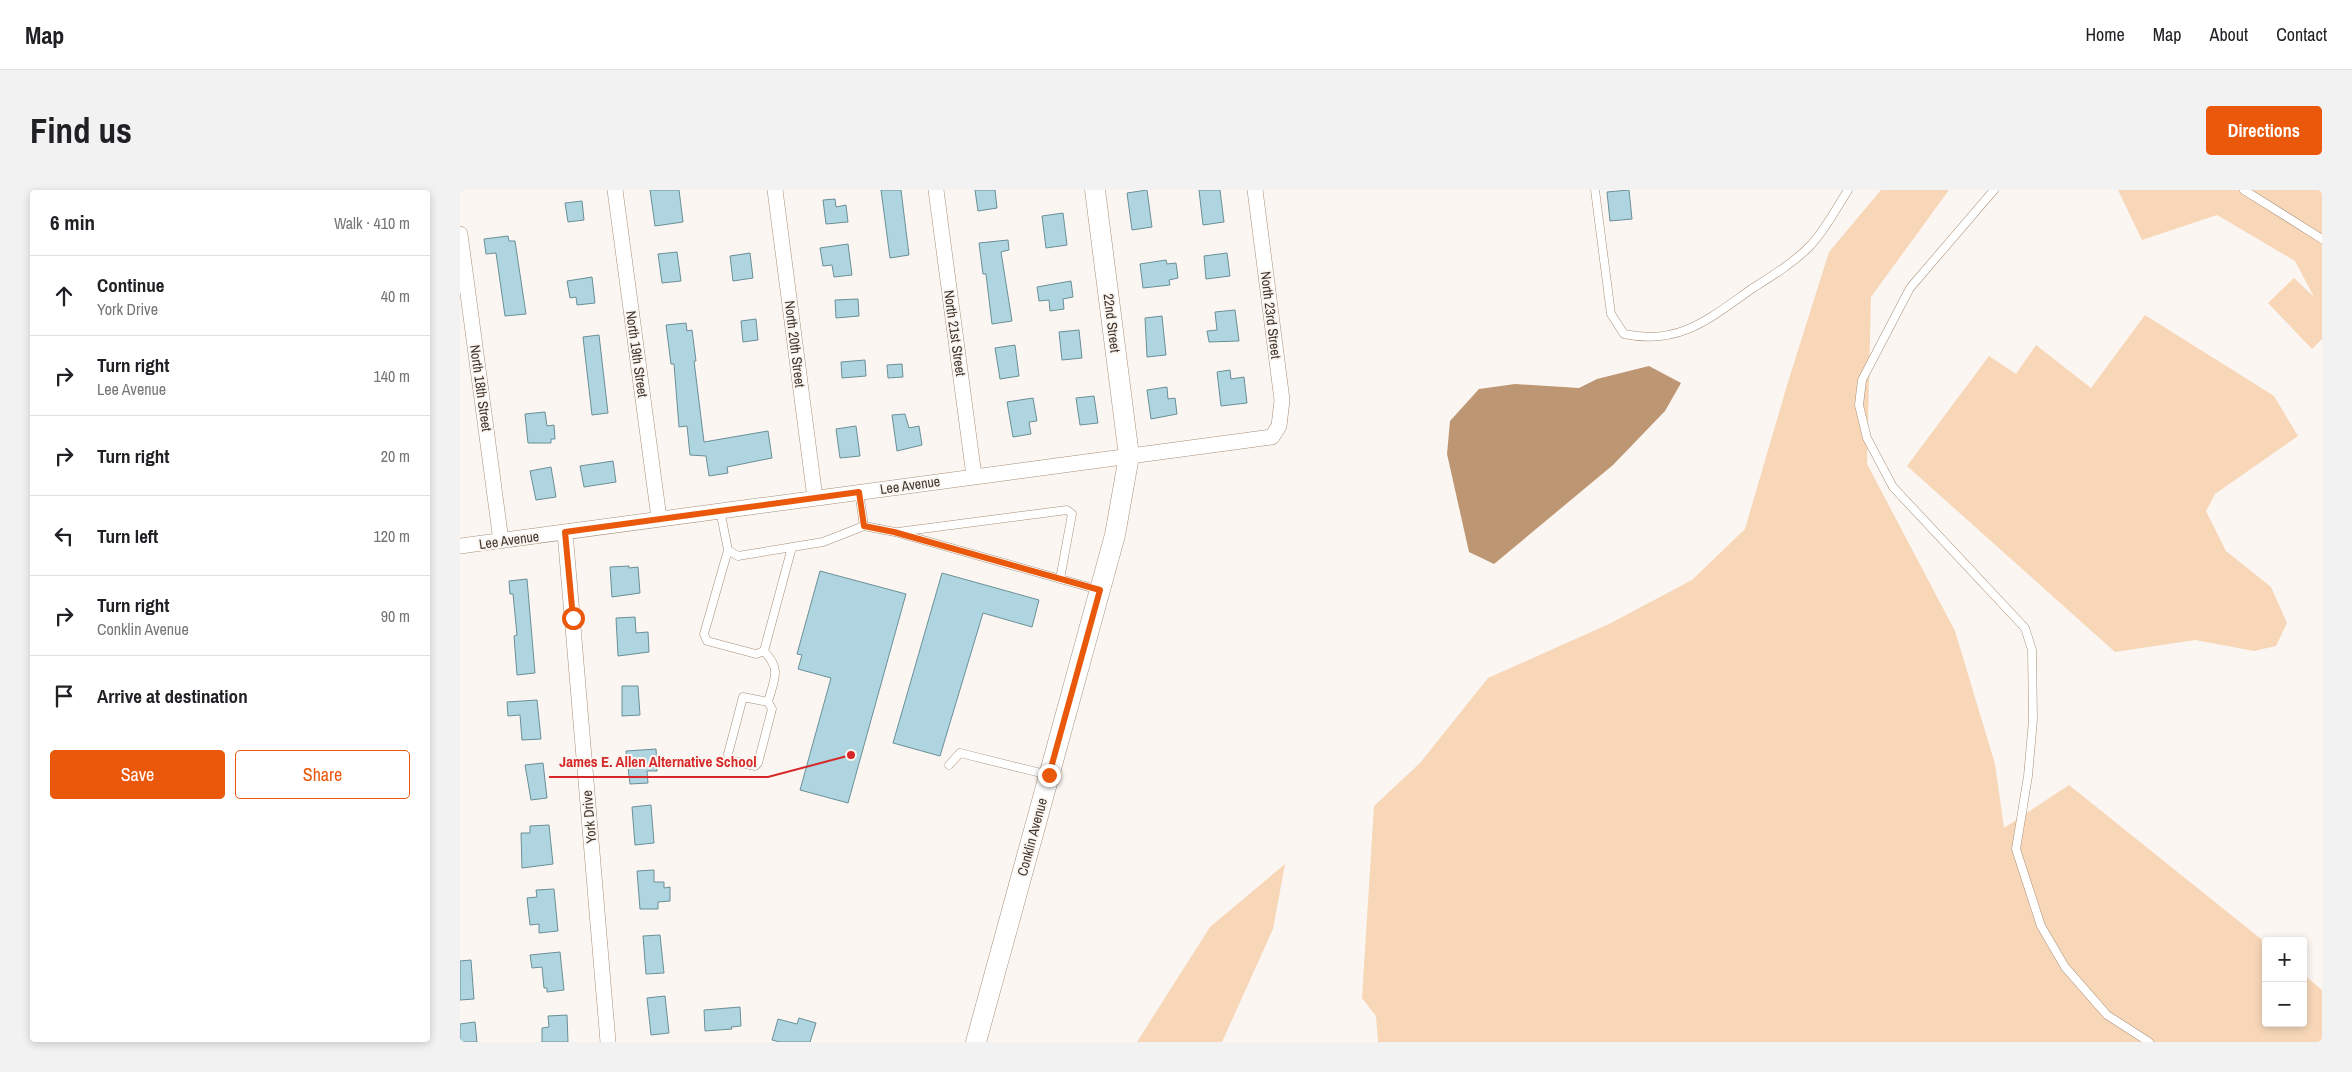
<!DOCTYPE html>
<html lang="en">
<head>
<meta charset="utf-8">
<style>
	body { margin:0; font-family:"Archivo Narrow",sans-serif; background:#f2f2f2; color:#202124 }
	.controls { position:absolute; right:15px; bottom:15px; display:grid; overflow:hidden; border-radius:5px; box-shadow:0 2px 8px #0003 }
	.controls button { width:45px; height:45px; display:grid; place-items:center; padding:0; border:0; border-bottom:1px solid #e0e0e0; background:#fff; color:#202124; font:25px sans-serif }
	.stop { position:absolute; width:15px; height:15px; margin:-11px; border:4px solid #ea580c; border-radius:50%; background:#fff }
	.stop.end { background:#ea580c; border-color:#fff; box-shadow:0 1px 5px #0008 }
	.list { margin:0; padding:0; list-style:none }
	h2 { display:flex; justify-content:space-between; align-items:center; height:65px; margin:0; padding:0 20px; font-size:21px }
	h2 small { font-size:16px; font-weight:400; color:#757577 }
	.list li { display:grid; grid-template-columns:32px 1fr auto; gap:15px; align-items:center; box-sizing:border-box; height:80px; padding:0 20px; border-top:1px solid #e0e0e0 }
	.list b { display:block; font-size:19px; white-space:nowrap }
	.list p { margin:0; font-size:16px; white-space:nowrap; color:#757577 }
	.list em { font-size:16px; font-style:normal; color:#757577 }
	.actions { display:flex; gap:10px; padding:15px 20px }
	.actions a { flex:1; padding:11px 0; border:1px solid #ea580c; border-radius:5px; text-align:center; font-size:18px; color:#ea580c }
	.actions .main { background:#ea580c; color:#fff }
	.icon { flex:none; width:28px; height:28px; fill:none; stroke:currentColor; stroke-width:2; stroke-linecap:round; stroke-linejoin:round }
	.map { position:relative; flex:none; width:1862px; height:852px; overflow:hidden; border-radius:5px }
	header { display:flex; align-items:center; gap:30px; box-sizing:border-box; height:70px; padding:0 25px; background:#fff; border-bottom:1px solid #e0e0e0 }
	header strong { font-size:24px }
	nav { display:flex; gap:28px; margin-inline-start:auto; font-size:18px }
	.intro { display:flex; align-items:center; justify-content:space-between; box-sizing:border-box; height:120px; padding:0 30px }
	h1 { margin:0; font-size:35px }
	.button { padding:12px 22px; border-radius:5px; background:#ea580c; color:#fff; font-size:18px; font-weight:700 }
	main { display:flex; gap:30px; padding:0 30px }
	aside { flex:1; background:#fff; border-radius:5px; box-shadow:0 2px 8px #0003 }
	.map>svg:first-child { display:block }
	.green { fill:#f7d7b8 }
	.water { fill:#bd9774 }
	.building { fill:#afd6e0; stroke:#6a8f98 }
	.lines { fill:none; stroke-linecap:round; stroke-linejoin:round }
	.service-casing { stroke:#a88f79; stroke-width:9 }
	.minor-casing { stroke:#a88f79; stroke-width:16 }
	.tertiary-casing { stroke:#a88f79; stroke-width:21 }
	.service { stroke:#fff; stroke-width:8 }
	.minor { stroke:#fff; stroke-width:15 }
	.tertiary { stroke:#fff; stroke-width:20 }
	.route { stroke:#ea580c; stroke-width:6 }
	.labels { text-anchor:middle; dominant-baseline:central; stroke-width:4; stroke-linejoin:round; paint-order:stroke }
	.street-label { font-size:14px; fill:#40362d; stroke:#fbf6f1 }
	.leader { fill:none; stroke:#d62828; stroke-width:2 }
	.callout-dot { fill:#d62828; stroke:#fbf6f1; stroke-width:2 }
	.callout-label { font-size:15px; text-anchor:middle; font-weight:bold; fill:#d62828; stroke:#fbf6f1; stroke-width:4; stroke-linejoin:round; paint-order:stroke }
</style>
</head>
<body>
<header>
<strong>Map</strong>
<nav><a>Home</a><a>Map</a><a>About</a><a>Contact</a></nav>
</header>
<div class="intro"><h1>Find us</h1><a class="button">Directions</a></div>
<main>
<aside>
<h2>6 min<small>Walk · 410 m</small></h2>
<ul class="list">
<li><svg class="icon" aria-label="ahead" viewBox="0 0 24 24"><path d="M12 20V5M6 11l6-6 6 6"/></svg><div><b>Continue</b><p>York Drive</p></div><em>40 m</em></li>
<li><svg class="icon" aria-label="right" viewBox="0 0 24 24"><path d="M7 20v-9h11M14 6l5 5-5 5"/></svg><div><b>Turn right</b><p>Lee Avenue</p></div><em>140 m</em></li>
<li><svg class="icon" aria-label="right" viewBox="0 0 24 24"><path d="M7 20v-9h11M14 6l5 5-5 5"/></svg><div><b>Turn right</b></div><em>20 m</em></li>
<li><svg class="icon" aria-label="left" viewBox="0 0 24 24"><path d="M17 20v-9H6M10 6l-5 5 5 5"/></svg><div><b>Turn left</b></div><em>120 m</em></li>
<li><svg class="icon" aria-label="right" viewBox="0 0 24 24"><path d="M7 20v-9h11M14 6l5 5-5 5"/></svg><div><b>Turn right</b><p>Conklin Avenue</p></div><em>90 m</em></li>
<li><svg class="icon" aria-label="arrive" viewBox="0 0 24 24"><path d="M6 21V4h12l-3 4 3 4H6"/></svg><div><b>Arrive at destination</b></div></li>
</ul>
<div class="actions"><a class="main">Save</a><a>Share</a></div>
</aside>
<div class="map">
<svg width="1862" height="852" viewBox="0 0 1862 852">
	<rect width="100%" height="100%" fill="#fbf6f1"/>
	<path class="green" d="M1421,0h68l-78,107 -4,167 88,167 40,133 9,64 65,-43 197,158v80h37v-49l19,16v52h-944l-2,-26 -14,-18 12,-192 46,-43 68,-85 121,-54 83,-44 53,-51 43,-147 41,-130z
		M1658,0h204v149l-10,10 -44,-46 26,-25 20,19 -19,-36 -78,-46 -75,25z
		M1685,125l129,81 24,40 -83,58 -9,17 20,40 45,36 16,36 -11,23 -22,5 -59,-11 -80,12 -208,-186 82,-110 27,18 20,-29 55,43z
		M825,674l-12,65 -51,113h-85l73,-115z"/>
	<path class="water" d="M1189,176l32,17 -16,28 -52,54 -119,99 -25,-12 -22,-98 3,-33 29,-32 36,-5 64,4 18,-9z"/>
	<path class="building" d="M190,0h29l4,32 -28,4z
		M421,0h20l8,65 -19,3z
		M515,0h20l2,18 -19,3z
		M687,0l5,37 -20,3 -5,-37z
		M739,0h21l4,32 -21,3z
		M1169,0l3,29 -22,2 -3,-29z
		M375,9l1,8 10,-2 2,17 -22,2 -3,-24z
		M122,11l2,19 -16,2 -3,-19z
		M603,23l4,32 -21,3 -4,-32z
		M48,46l1,5h6l11,73 -21,2 -9,-63 -10,1 -2,-15z
		M548,50l1,10 -8,2 11,69 -20,3 -6,-50h-3l-4,-31z
		M388,54l4,31 -18,2 -2,-12 -9,1 -3,-18z
		M217,62l4,29 -19,2 -4,-29z
		M290,63l3,25 -20,3 -3,-25z
		M767,63l3,23 -24,3 -2,-23z
		M706,70l1,4 9,-1 2,15 -9,2 1,5 -27,3 -3,-24z
		M132,87l3,26 -18,2 -1,-8 -6,1 -3,-17z
		M611,91l2,16 -10,2 1,10 -14,2 -1,-11 -10,1 -2,-14z
		M398,109l1,17 -23,2 -1,-18z
		M775,120l4,31 -30,1 -2,-11 10,-1 -2,-18z
		M702,126l4,39 -19,2 -2,-39z
		M296,129l2,21 -15,2 -2,-21z
		M226,133l1,8 5,-1 4,31h-2l10,81 64,-11 4,27 -45,9 1,6 -19,3 -3,-20 -16,-1 -3,-29 -8,1 -5,-63h-3l-5,-39z
		M619,140l3,28 -20,2 -3,-28z
		M139,145l9,78 -16,2 -9,-78z
		M555,155l4,31 -19,3 -5,-31z
		M405,170l1,16 -24,2 -1,-16z
		M442,174l1,13 -15,1 -1,-13z
		M770,180l1,9 13,-2 3,26 -26,3 -4,-34z
		M707,197l1,12 7,-1 2,16 -26,5 -4,-29z
		M634,206l4,27 -18,2 -4,-27z
		M573,208l4,23 -8,1 2,12 -18,3 -6,-35z
		M85,222l2,14 7,-1 1,14h-4v4h-23l-3,-29z
		M445,224l4,14 10,-2 3,19 -25,6 -5,-36z
		M396,236l4,30 -20,2 -4,-29z
		M153,271l3,21 -32,5 -4,-21z
		M91,277l5,30 -20,3 -6,-29z
		M169,376v2l9,-1 2,26 -28,4 -2,-30z
		M360,381l86,23 -58,209 -48,-13 31,-112 -33,-9 4,-14 -5,-1z
		M482,383l97,27 -7,27 -49,-14 -43,143 -47,-13z
		M67,389l8,94 -18,2 -3,-39 3,-1 -4,-41h-3l-1,-13z
		M175,427l1,16 12,-1 1,20 -31,4 -2,-38z
		M162,496h16l2,29 -18,1z
		M77,510l4,39 -19,1 -2,-25 -12,1 -1,-14z
		M196,559l1,22h-10l1,12 -18,1 -4,-33z
		M83,573l4,35 -16,2 -6,-35z
		M191,615l3,38 -19,2 -3,-38z
		M89,635l4,39 -31,4 -1,-35h9v-7z
		M194,680v12h10v6l6,-1v14l-12,1v7h-18l-3,-38z
		M94,699l4,42 -19,2v-9l-9,1 -3,-27 10,-1 -1,-7z
		M200,745l4,38 -18,1 -3,-38z
		M100,762l4,38 -17,2v-4h-3l-2,-21 -10,1 -2,-13z
		M11,770l3,39 -14,1v-39z
		M205,806l4,37 -18,2 -4,-37z
		M280,817l1,19 -10,1 1,2 -27,2 -1,-21z
		M107,825l1,27h-26v-14l7,-1 -1,-11z
		M339,828l17,5 -6,19h-30l-8,-2 6,-21 19,5z
		M15,832l2,20h-17v-18z"/>
	<g class="lines">
		<g class="service-casing">
			<path id="service" d="M1135,0l16,124 13,20c56,12 86,-16 129,-46 19,-12 40,-25 56,-41 15,-15 27,-38 39,-57
				M1534,0l-84,98 -48,92 -3,25 8,33 26,49 132,141 7,22 1,70 -5,56 -12,73 25,77 24,41 42,48 42,27
				M1784,0l78,49
				M399,302l5,34 31,6 204,58
				M260,320l8,40 10,6 85,-14 41,-16
				M438,342l169,-22 5,4 -12,65
				M268,360l-24,84 3,7 49,13 8,-3 28,-104
				M304,461c18,19 10,28 4,51l-25,-5 -15,57 1,6 26,6 3,-3 14,-54 -4,-7
				M489,575l11,-12 89,22"/>
		</g>
		<g class="minor-casing">
			<path id="minor" d="M155,0l44,328
				M315,0l40,308
				M476,0l38,286
				M0,44l41,307
				M105,342l43,510
				M0,356l812,-109 7,-11 3,-26 -27,-210"/>
		</g>
		<g class="tertiary-casing">
			<path id="tertiary" d="M516,852l139,-507 14,-79 -34,-266"/>
		</g>
		<use href="#service" class="service"/>
		<use href="#minor" class="minor"/>
		<use href="#tertiary" class="tertiary"/>
	</g>
	<g class="lines">
		<path class="route" d="M113,428l-8,-86 294,-40 5,34 30,6 206,58 -51,185"/>
	</g>
	<g class="labels">
		<g class="street-label">
			<text transform="translate(811 125) rotate(83)">North 23rd Street</text>
			<text transform="translate(652 133) rotate(83)">22nd Street</text>
			<text transform="translate(495 143) rotate(82)">North 21st Street</text>
			<text transform="translate(335 154) rotate(83)">North 20th Street</text>
			<text transform="translate(177 164) rotate(82)">North 19th Street</text>
			<text transform="translate(21 198) rotate(82)">North 18th Street</text>
			<text transform="translate(450 295) rotate(-8)">Lee Avenue</text>
			<text transform="translate(49 350) rotate(-8)">Lee Avenue</text>
			<text transform="translate(129 627) rotate(-95)">York Drive</text>
			<text transform="translate(572 647) rotate(-75)">Conklin Avenue</text>
		</g>
	</g>
	<path class="leader" d="M391 565L308 587H89"/>
	<circle class="callout-dot" cx="391" cy="565" r="5"/>
	<g class="callout-label">
		<text x="198" y="577">James E. Allen Alternative School</text>
	</g>
</svg>
<div class="controls">
<button>+</button>
<button>−</button>
</div>
<div class="stop" style="left:113px;top:428px"></div>
<div class="stop end" style="left:589px;top:585px"></div>
</div>
</main>
</body>
</html>
